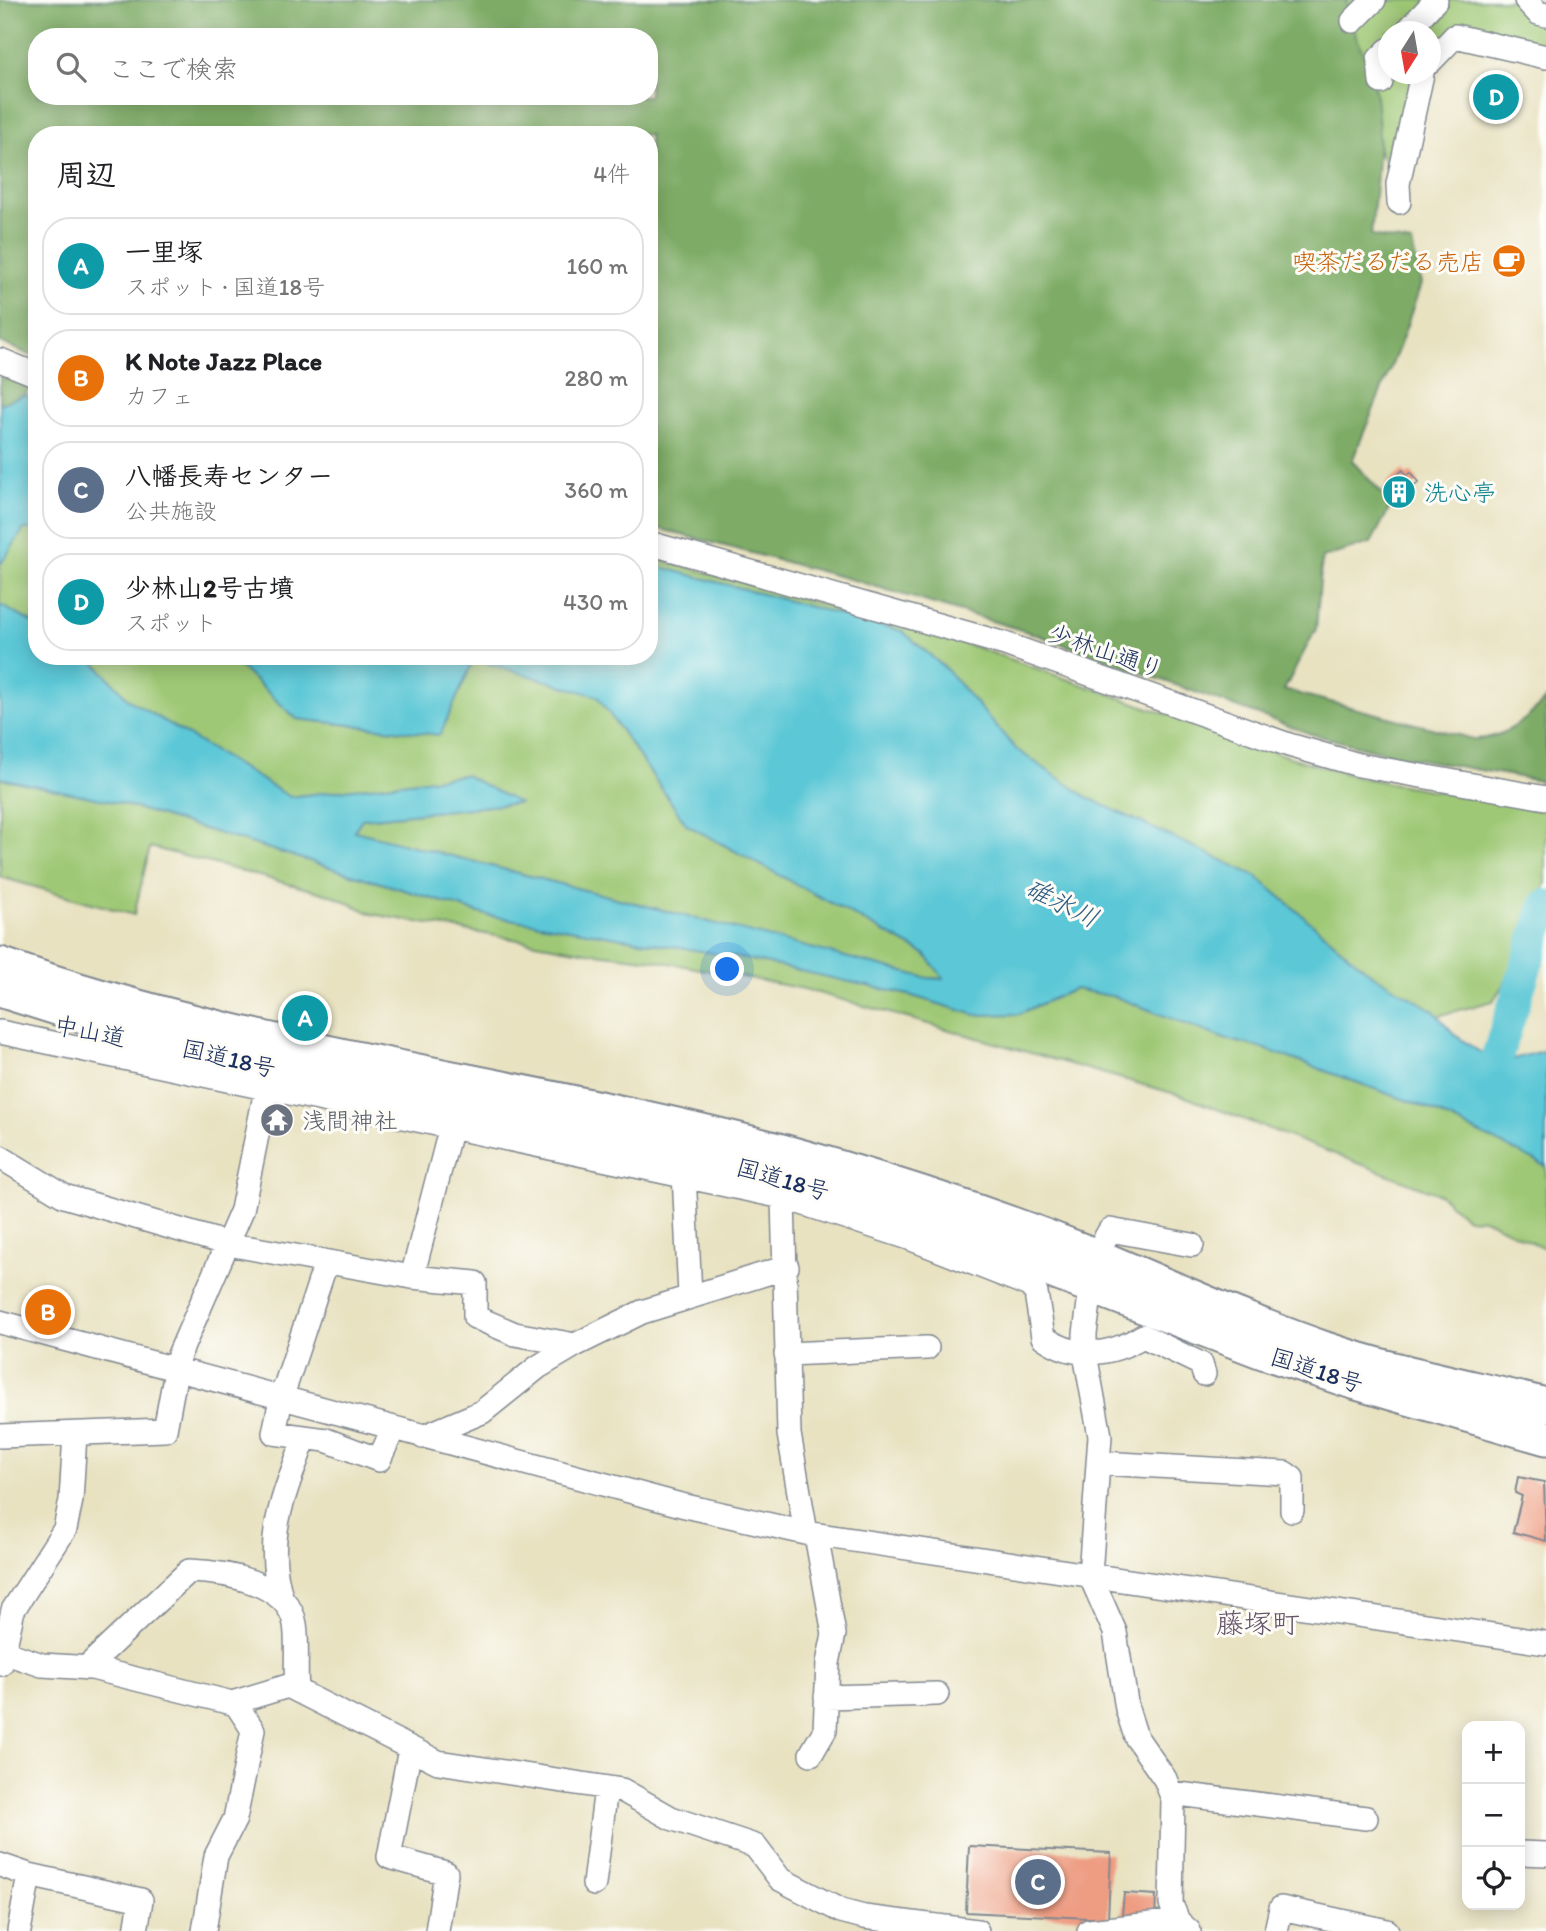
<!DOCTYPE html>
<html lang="ja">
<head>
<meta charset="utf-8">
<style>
	body { margin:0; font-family:Itim,"Klee One",sans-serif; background:#f2f2f2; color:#202124 }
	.controls { position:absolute; right:21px; bottom:21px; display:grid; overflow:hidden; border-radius:14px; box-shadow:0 4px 18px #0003 }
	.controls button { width:63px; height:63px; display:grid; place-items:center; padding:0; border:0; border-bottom:2px solid #e0e0e0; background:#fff; color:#202124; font:35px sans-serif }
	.compass { position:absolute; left:1378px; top:21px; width:63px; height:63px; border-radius:50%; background:#fff; box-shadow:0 4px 18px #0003; rotate:191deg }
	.you { position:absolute; left:728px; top:970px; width:24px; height:24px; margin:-18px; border:5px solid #fff; border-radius:50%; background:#1a73e8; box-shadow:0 0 0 10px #1a73e833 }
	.badge { display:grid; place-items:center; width:46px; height:46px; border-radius:50%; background:#db2777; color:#fff; font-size:23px; font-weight:700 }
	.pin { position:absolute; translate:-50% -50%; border:4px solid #fff; box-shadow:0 2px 7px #0006 }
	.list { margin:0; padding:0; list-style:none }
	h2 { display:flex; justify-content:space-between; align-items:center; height:91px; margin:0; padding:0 28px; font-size:30px }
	h2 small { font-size:23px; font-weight:400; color:#757577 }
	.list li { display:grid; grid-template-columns:46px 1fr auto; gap:21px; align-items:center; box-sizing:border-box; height:98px; margin:0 14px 14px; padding:0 14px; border:2px solid #e0e0e0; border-radius:28px }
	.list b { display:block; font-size:26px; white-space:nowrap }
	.list p { margin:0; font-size:23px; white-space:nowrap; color:#757577 }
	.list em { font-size:23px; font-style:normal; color:#757577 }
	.icon { flex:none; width:38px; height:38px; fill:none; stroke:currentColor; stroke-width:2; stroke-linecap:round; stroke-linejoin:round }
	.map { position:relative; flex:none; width:1546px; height:1931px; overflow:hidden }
	.search { position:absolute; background:#fff; box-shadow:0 4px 18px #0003; left:28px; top:28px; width:630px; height:77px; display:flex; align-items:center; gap:18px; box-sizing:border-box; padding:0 24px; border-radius:28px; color:#757577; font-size:26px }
	.panel { position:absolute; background:#fff; box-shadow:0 4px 18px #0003; left:28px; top:126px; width:630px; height:539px; border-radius:28px }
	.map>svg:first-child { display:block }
	.green { fill:#9ec874; stroke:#5c7c69; stroke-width:2 }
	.forest { fill:#7eac66; stroke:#4c6e62; stroke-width:2; fill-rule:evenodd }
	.water { fill:#5cc7d6; stroke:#3c7b9a; stroke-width:2 }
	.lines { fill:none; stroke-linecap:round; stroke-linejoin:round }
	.river { stroke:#5cc7d6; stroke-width:32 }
	.building { fill:#ee9c82 }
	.minor-casing { stroke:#828890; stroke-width:26 }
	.highway-casing { stroke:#828890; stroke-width:37 }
	.minor { stroke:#fff; stroke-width:23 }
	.highway { stroke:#fff; stroke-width:33 }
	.labels { text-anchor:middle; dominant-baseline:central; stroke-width:6; stroke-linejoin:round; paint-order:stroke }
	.food-label { font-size:24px; fill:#c56008; stroke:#fdfcf7; text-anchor:end }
	.culture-label { font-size:24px; fill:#0d838f; stroke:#fdfcf7; text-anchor:start }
	.street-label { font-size:24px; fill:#1b2f5e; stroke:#fdfcf7 }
	.worship-label { font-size:24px; fill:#5b616d; stroke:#fdfcf7; text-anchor:start }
	.water-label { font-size:26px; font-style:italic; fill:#2e5d82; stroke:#fdfcf7 }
	.quarter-label { font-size:28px; fill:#65556b; stroke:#fdfcf7 }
</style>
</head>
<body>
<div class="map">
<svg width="1546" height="1931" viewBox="0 0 1546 1931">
	<rect width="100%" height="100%" fill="#fdfcf7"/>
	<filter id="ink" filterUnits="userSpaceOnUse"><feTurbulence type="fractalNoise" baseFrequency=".0143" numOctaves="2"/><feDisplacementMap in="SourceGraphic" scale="14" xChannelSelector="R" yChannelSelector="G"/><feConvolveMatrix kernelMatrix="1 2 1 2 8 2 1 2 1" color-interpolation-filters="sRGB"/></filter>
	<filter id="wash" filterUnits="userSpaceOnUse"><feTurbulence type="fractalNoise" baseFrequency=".00686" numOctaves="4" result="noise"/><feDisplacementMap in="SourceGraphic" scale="28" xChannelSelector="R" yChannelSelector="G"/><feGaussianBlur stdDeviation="1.57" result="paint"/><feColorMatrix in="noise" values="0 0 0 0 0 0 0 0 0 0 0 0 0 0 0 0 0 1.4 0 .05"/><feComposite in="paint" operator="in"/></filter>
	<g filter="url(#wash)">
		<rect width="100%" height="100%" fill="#e8e2c1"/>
		<path class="green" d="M1346,0h200v52l-91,-23 -24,24 -1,-21h-42v42h29l-23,106 -16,-32 -4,-64 -25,-63z
			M24,528l13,1v96l-37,-20v-40z
			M649,557l315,86 322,113 71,21 189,34v72l-30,81 -23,37 -55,15 -68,-43 -114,-97 -168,-78 -73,-49 -69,-80 -44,-38 -253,-67z
			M89,656h139l69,63 143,16 34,-76 123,37 90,129 238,129 20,25 -18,-1 -573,-147 8,-12 155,-16 -52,-28 -175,22 -161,-97z
			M0,778l119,25 367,112 251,42 172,38 67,20 42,-1 57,-25 41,8 109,42 34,8 166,60 121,59v83l-62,-30 -18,-1 -27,-24 -256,-98 -379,-107 -150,-29 -67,-8 -215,-38 -38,-18 -184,-49 -16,68 -134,-38z"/>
		<path class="forest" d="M0,0h1346c4,30 20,54 27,83 12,46 2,106 -2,153l41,7 9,41 -21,61 -48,116 40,43 -21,39 -49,15 -6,71 -32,61 190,49c29,1 53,-19 72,-40v83l-156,-28 -79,-20 -276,-100 -178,-53 -208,-55v-391h-612v223l-37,-16zM37,37h612v59h-612z
			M0,375l30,12 -5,8 -25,9z"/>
		<path class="water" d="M25,395l12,4v130h-13l-24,36v-161z
			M649,564l253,67 44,38 70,80 72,49 168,78 114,97 64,38 20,23 33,23 22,3 37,-10v116l-121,-59 -166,-60 -34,-8 -109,-42 -41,-8 -57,25 -42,1 -67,-20 -172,-38 -251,-42 -367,-112 -119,-25v-173l37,20v31h52l40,44 161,97 175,-22 54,28 -157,16 -8,12 573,147 17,1 -19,-25 -238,-129 -90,-129 -123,-37 -34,76 -143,-16 -69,-63h421z"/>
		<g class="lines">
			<path class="river" d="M1477,1098l18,-35 51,-158"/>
		</g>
		<g id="blocks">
			<path class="building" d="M1403,470l4,5 4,-3 8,10 -22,18 -12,-15z
				M1518,1477l26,5 2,59 -33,-9 9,-36 -7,-3z
				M969,1846l142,7 -3,66 -142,-7z
				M1124,1893l32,2 -1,23 -33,-3z"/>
		</g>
	</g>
	<g filter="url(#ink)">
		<use href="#blocks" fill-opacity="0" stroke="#828890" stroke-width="2"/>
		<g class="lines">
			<g class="minor-casing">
				<path id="minor" d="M1526,0l12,13 8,2
					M1353,21l21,-21
					M1406,32l30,-32
					M1430,62l25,-26 91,21
					M1381,82l-2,-23 9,-9
					M1399,202l-1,-18 24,-110
					M0,360l37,15
					M649,543l356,101 284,101 70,20 187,33
					M0,1032l783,165 126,41 120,47 7,8 7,44c32,23 67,19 100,-1l58,28 3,10
					M0,1157l64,39 164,48 184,33 63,6v34l40,17 60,11
					M684,1174l6,121
					M783,1197l6,237 17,99
					M326,1263l-45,136 -7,34 52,7 53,20 14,-31
					M412,1277l39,-150
					M0,1322l681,183 125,28 740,110
					M786,1354l141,-6
					M0,1436l165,-6 14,-75 63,-145 24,-120
					M423,1437l59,-25 56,-45 37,-22 67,-33 145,-45
					M1100,1463l185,10 7,5v32
					M282,1599c-20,-60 3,-105 23,-162
					M0,1651l42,14 50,3 144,36 17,26 -18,89 -19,37 -12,75
					M1,1664l12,-54 52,-81 6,-29 4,-66
					M86,1668l103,-97c35,1 99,11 106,53 3,17 0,46 2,66
					M826,1697l111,-3
					M232,1703l56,-17 150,76 184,28 49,28 84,28 25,33 61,32 23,6 113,14
					M410,1749l-21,108 57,16 -9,58
					M811,1754l14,-24 3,-67 6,-29 -18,-99
					M1171,1793l195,25
					M1520,1853l26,1
					M0,1865l29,10 112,25 -5,31
					M594,1884l12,-96
					M19,1931l10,-56
					M1089,1931l89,-10
					M1189,1931l-11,-10 -7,-17 2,-105 -8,-20 -29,-42 -9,-28 -12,-77 -25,-57 10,-139 -15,-82v-20l10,-78 15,-26 82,15
					M1276,1931l5,-23 106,23"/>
			</g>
			<g class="highway-casing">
				<path id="highway" d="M0,964c266,94 548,120 818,197 93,27 186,58 276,94 77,32 153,67 232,94 71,24 147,38 220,56
					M0,990l180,57 148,34 377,77 109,29 100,32 349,133 90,30 193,56"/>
			</g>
			<use href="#minor" class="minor"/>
			<use href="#highway" class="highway"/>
		</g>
	</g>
	<defs>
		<g id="cafe-disc" transform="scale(1.75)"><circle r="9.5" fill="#e8710a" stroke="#fdfcf7"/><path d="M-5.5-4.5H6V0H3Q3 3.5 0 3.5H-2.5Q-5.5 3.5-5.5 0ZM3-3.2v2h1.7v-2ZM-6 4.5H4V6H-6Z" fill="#fff"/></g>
		<g id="building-disc" transform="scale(1.75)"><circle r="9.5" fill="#0f9aa8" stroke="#fdfcf7"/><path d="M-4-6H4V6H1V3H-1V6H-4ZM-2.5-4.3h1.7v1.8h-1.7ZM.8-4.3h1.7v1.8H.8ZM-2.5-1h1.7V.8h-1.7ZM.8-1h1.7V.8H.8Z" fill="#fff"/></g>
		<g id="temple-disc" transform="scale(1.75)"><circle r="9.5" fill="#6b7280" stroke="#fdfcf7"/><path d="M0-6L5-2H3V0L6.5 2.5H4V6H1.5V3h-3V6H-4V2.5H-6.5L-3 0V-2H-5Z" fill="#fff"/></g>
	</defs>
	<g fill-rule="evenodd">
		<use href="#cafe-disc" x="1509" y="261"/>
		<use href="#building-disc" x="1399" y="492"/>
		<use href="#temple-disc" x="277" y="1120"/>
	</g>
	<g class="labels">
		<g class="food-label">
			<text x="1484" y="261">喫茶だるだる売店</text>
		</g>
		<g class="culture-label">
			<text x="1424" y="492">洗心亭</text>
		</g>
		<g class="street-label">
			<text transform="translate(1106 651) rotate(19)">少林山通り</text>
			<text transform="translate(90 1031) rotate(11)">中山道</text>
			<text transform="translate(229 1058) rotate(13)">国道18号</text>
			<text transform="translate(783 1179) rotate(16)">国道18号</text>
			<text transform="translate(1317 1370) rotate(18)">国道18号</text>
		</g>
		<g class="worship-label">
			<text x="302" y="1120">浅間神社</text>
		</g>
		<g class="water-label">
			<text transform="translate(1062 903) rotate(26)">碓氷川</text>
		</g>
		<g class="quarter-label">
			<text x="1258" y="1623">藤塚町</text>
		</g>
	</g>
</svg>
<div class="controls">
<button>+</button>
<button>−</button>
<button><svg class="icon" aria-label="locate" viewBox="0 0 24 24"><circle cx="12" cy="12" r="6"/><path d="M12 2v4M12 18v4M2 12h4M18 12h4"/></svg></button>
</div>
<svg class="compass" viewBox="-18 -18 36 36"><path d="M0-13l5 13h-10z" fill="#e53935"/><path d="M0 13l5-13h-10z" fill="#757577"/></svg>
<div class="you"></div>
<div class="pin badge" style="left:305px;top:1018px;background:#0f9aa8">A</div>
<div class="pin badge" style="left:48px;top:1312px;background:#e8710a">B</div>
<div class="pin badge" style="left:1038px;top:1882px;background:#5c6f8a">C</div>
<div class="pin badge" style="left:1496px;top:97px;background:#0f9aa8">D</div>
<div class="search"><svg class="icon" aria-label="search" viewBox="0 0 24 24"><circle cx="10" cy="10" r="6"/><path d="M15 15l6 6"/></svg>ここで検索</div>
<section class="panel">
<h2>周辺<small>4件</small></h2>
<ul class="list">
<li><span class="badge" style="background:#0f9aa8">A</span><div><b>一里塚</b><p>スポット · 国道18号</p></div><em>160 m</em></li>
<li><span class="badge" style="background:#e8710a">B</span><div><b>K Note Jazz Place</b><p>カフェ</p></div><em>280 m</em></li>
<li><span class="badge" style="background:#5c6f8a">C</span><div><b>八幡長寿センター</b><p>公共施設</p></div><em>360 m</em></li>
<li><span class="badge" style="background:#0f9aa8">D</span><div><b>少林山2号古墳</b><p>スポット</p></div><em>430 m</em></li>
</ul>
</section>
</div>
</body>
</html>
